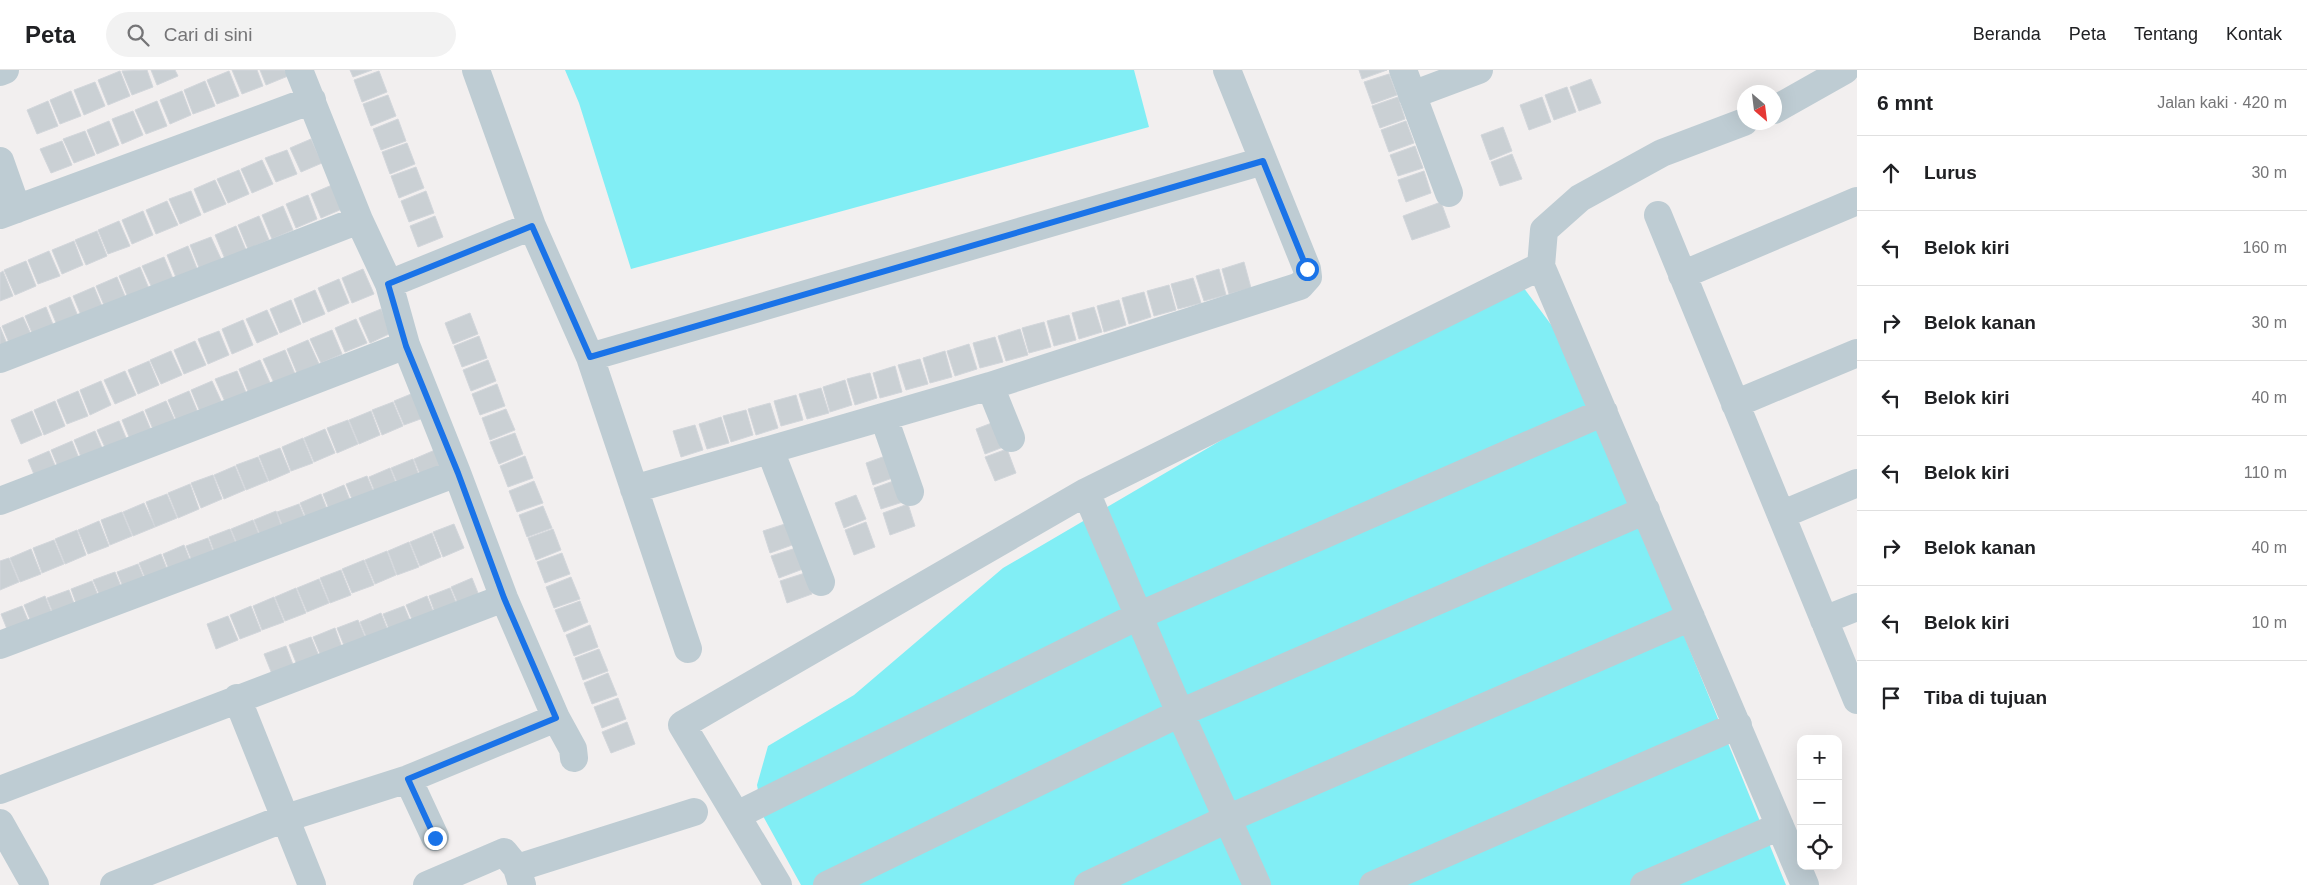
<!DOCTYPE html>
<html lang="id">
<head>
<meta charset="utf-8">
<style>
	body { margin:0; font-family:Arial,sans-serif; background:#f2f2f2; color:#202124 }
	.controls { position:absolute; right:15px; bottom:15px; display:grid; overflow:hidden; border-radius:10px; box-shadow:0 5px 20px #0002 }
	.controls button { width:45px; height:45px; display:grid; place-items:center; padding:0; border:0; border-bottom:1px solid #e0e0e0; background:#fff; color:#202124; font:25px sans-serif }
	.compass { position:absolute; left:1737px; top:15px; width:45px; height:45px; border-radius:50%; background:#fff; box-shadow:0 5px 20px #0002; rotate:152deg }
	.stop { position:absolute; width:15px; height:15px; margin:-11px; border:4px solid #1a73e8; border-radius:50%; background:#fff }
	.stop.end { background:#1a73e8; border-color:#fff; box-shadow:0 1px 5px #0008 }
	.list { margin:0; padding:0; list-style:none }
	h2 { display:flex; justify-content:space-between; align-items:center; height:65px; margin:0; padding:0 20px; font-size:21px }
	h2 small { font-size:16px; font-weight:400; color:#757577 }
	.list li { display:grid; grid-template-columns:32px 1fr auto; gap:15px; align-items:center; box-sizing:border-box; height:75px; padding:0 20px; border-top:1px solid #e0e0e0 }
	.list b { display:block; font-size:19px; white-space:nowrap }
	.list em { font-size:16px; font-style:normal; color:#757577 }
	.icon { flex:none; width:28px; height:28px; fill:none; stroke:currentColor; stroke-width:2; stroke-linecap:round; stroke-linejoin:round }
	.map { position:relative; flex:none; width:1857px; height:815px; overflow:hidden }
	header { display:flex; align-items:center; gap:30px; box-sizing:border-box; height:70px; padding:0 25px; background:#fff; border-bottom:1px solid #e0e0e0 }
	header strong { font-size:24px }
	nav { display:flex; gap:28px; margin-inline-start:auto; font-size:18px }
	.search { width:350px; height:45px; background:#f2f2f2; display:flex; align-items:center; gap:12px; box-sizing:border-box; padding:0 18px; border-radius:28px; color:#757577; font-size:19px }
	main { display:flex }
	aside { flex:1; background:#fff }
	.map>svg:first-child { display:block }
	.water { fill:#81eef5 }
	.building { fill:#cad0d4; stroke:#d2d6db }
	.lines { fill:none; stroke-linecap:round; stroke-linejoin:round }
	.minor { stroke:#beccd3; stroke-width:28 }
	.route { stroke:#1a73e8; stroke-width:6 }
</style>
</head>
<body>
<header>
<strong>Peta</strong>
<div class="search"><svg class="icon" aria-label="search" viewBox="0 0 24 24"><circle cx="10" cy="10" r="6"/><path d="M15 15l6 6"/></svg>Cari di sini</div>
<nav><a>Beranda</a><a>Peta</a><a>Tentang</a><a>Kontak</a></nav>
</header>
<main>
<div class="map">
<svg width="1857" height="815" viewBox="0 0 1857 815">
	<rect width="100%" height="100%" fill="#f2efef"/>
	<path class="water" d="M565,0h569l15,57 -518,142 -52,-166z
		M1483,217h40l41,55 222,543h-985l-38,-69 -6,-31 11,-39 86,-51 149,-127z"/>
	<path class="building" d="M147,0l6,17 -21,8 -10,-24z
		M151,0h24l3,6 -21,9z
		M232,0h25l6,16 -21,8z
		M260,0h25l3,6 -22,9z
		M350,0h22l-19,7z
		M1359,0h28l-25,9z
		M120,1l10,25 -22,9 -10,-25z
		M229,1l10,25 -22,8 -10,-24z
		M379,1l8,21 -25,10 -8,-22z
		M1389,4l8,21 -25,9 -8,-22z
		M1591,9l10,24 -22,8 -9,-24z
		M205,11l10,25 -22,8 -9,-24z
		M95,12l10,24 -21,9 -10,-25z
		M1567,17l9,25 -22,8 -9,-25z
		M71,21l10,25 -21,8 -10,-24z
		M182,21l9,24 -21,9 -10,-24z
		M388,25l8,21 -25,10 -8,-22z
		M1398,27l7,22 -25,9 -8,-22z
		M1542,27l9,25 -22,8 -9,-25z
		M48,31l10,25 -21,8 -10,-24z
		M157,31l10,25 -21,8 -11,-24z
		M133,41l10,24 -21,9 -10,-25z
		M398,49l8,22 -25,9 -8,-21z
		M109,51l10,24 -22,9 -10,-24z
		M1406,51l8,22 -25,9 -8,-22z
		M1503,57l9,24 -22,9 -9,-25z
		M85,61l10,24 -21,8 -11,-24z
		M311,69l11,24 -21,9 -11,-24z
		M62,71l10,24 -21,8 -11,-24z
		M407,73l8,21 -25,10 -8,-22z
		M1415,76l8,22 -25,8 -8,-21z
		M287,80l10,24 -21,8 -11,-24z
		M1512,84l10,25 -22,7 -9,-24z
		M262,90l11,24 -21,9 -11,-24z
		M416,97l8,21 -25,10 -8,-22z
		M239,100l10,24 -21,9 -11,-24z
		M1424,101l7,22 -25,9 -8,-22z
		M215,110l11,24 -22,9 -10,-24z
		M332,115l10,24 -21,9 -10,-24z
		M191,121l10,24 -21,9 -11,-25z
		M426,121l8,22 -25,9 -8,-21z
		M308,125l9,24 -21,9 -10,-24z
		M167,131l11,24 -22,9 -10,-24z
		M1441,132l9,25 -38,13 -9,-24z
		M283,136l10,24 -21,9 -10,-24z
		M143,141l10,24 -21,9 -10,-24z
		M259,146l10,24 -21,9 -10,-24z
		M435,146l8,21 -25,10 -8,-21z
		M119,151l11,25 -22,8 -10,-24z
		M236,156l10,24 -21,9 -10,-24z
		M97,161l10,25 -21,9 -11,-25z
		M211,167l11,24 -22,9 -10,-25z
		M74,171l9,24 -21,9 -10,-24z
		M188,176l10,25 -21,9 -10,-25z
		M49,181l11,25 -22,8 -10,-24z
		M164,187l10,24 -21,9 -11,-24z
		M26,191l10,25 -21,9 -11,-25z
		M1244,192l7,26 -22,6 -7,-25z
		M140,197l10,24 -21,9 -10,-24z
		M363,199l11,25 -22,9 -10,-25z
		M1219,199l7,26 -22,6 -8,-25z
		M3,201l10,25 -13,5v-28z
		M117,207l10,24 -21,9 -10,-24z
		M1193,208l8,25 -23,6 -7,-25z
		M339,209l10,24 -21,9 -10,-24z
		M1169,215l7,25 -22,6 -7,-25z
		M94,217l10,24 -21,9 -10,-24z
		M315,220l10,24 -22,9 -9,-24z
		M1144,222l7,25 -22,7 -7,-26z
		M70,227l10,24 -21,9 -10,-24z
		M291,230l10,24 -21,9 -10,-24z
		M1119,230l7,25 -22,7 -7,-26z
		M46,237l10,25 -21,8 -10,-24z
		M1094,237l8,25 -23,7 -7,-26z
		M381,239l10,24 -21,10 -11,-25z
		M267,240l11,24 -21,9 -11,-24z
		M470,243l8,21 -25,10 -8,-21z
		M1069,245l7,25 -22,6 -7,-25z
		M23,247l11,24 -22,9 -10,-24z
		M356,249l11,24 -22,9 -10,-24z
		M243,250l10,25 -21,9 -10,-25z
		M1044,252l7,25 -22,6 -7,-25z
		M0,257l10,24 -10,4z
		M1020,259l8,26 -22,6 -8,-25z
		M332,260l10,24 -21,9 -11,-24z
		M219,261l10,24 -21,9 -10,-25z
		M479,266l8,22 -25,9 -8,-21z
		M995,267l8,25 -23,6 -7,-25z
		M308,270l11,24 -22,9 -10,-24z
		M195,271l11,24 -22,9 -10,-24z
		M969,274l8,25 -22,7 -8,-25z
		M285,280l10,24 -21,9 -11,-24z
		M171,281l11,24 -21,9 -11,-24z
		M945,281l7,26 -22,6 -7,-25z
		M920,289l8,25 -22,6 -8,-25z
		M260,290l11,25 -22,9 -10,-25z
		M488,290l8,21 -25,10 -8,-21z
		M149,291l10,24 -21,9 -10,-24z
		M895,296l7,26 -22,6 -7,-25z
		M125,301l11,24 -21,9 -11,-24z
		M237,301l10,24 -21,9 -11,-25z
		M870,303l7,25 -22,7 -8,-26z
		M845,310l7,25 -22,7 -7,-25z
		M101,311l10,24 -21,10 -10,-25z
		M212,311l11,24 -22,9 -10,-24z
		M497,314l8,22 -25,9 -8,-21z
		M821,318l8,25 -22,6 -8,-25z
		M78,321l10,25 -21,8 -10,-24z
		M189,321l10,24 -21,9 -10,-24z
		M416,322l10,25 -22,8 -10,-24z
		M796,325l7,25 -22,6 -7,-25z
		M55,331l10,25 -21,9 -10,-25z
		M166,331l11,24 -22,9 -10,-24z
		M393,332l10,24 -21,9 -10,-25z
		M770,333l8,25 -22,7 -8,-26z
		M506,339l9,21 -25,10 -8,-22z
		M746,340l7,25 -22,7 -8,-26z
		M32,341l10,24 -21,9 -10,-24z
		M143,341l10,24 -21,9 -10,-24z
		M371,341l9,24 -21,9 -10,-24z
		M721,347l8,26 -22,6 -8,-25z
		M348,350l10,24 -21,9 -10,-25z
		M119,351l10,24 -21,9 -11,-24z
		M997,351l9,25 -21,8 -9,-25z
		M695,355l8,25 -22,7 -8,-26z
		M325,359l10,24 -21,9 -10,-24z
		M95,361l10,24 -21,9 -10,-24z
		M515,363l8,21 -24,10 -9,-22z
		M303,368l10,25 -22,8 -9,-24z
		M72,371l10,25 -21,8 -10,-24z
		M280,378l10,24 -21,9 -10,-25z
		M1007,379l9,24 -21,8 -10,-24z
		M435,380l10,25 -21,9 -10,-25z
		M49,381l10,24 -21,9 -10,-24z
		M891,384l7,22 -25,9 -7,-22z
		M525,386l8,22 -25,9 -8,-21z
		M258,387l10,24 -22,9 -10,-25z
		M413,389l9,25 -21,8 -10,-24z
		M235,396l10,24 -21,9 -10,-24z
		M390,398l10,25 -21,9 -10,-25z
		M213,405l9,24 -21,9 -10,-25z
		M367,406l10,24 -21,9 -10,-25z
		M899,409l7,22 -25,8 -7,-21z
		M534,411l9,22 -26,9 -8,-21z
		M190,414l9,25 -21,9 -10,-25z
		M344,415l10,25 -21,9 -10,-25z
		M167,424l10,24 -22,9 -9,-25z
		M321,424l10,25 -21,8 -10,-24z
		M856,425l10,24 -22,9 -9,-25z
		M144,433l11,24 -22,9 -10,-24z
		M299,434l10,24 -22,9 -10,-25z
		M908,434l7,22 -25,9 -7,-22z
		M543,436l9,22 -25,9 -8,-22z
		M276,441l9,25 -21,8 -10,-24z
		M122,442l10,24 -22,9 -9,-25z
		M253,450l10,24 -22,9 -10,-24z
		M99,451l10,25 -21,8 -10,-24z
		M866,452l9,25 -21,8 -9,-25z
		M788,453l7,21 -25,9 -7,-22z
		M454,454l10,24 -21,9 -10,-25z
		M230,459l10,24 -22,9 -9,-25z
		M553,459l8,21 -25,10 -8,-22z
		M77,460l9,25 -21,9 -10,-25z
		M432,463l9,24 -21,9 -10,-24z
		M208,468l9,24 -21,9 -10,-25z
		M54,470l10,24 -22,9 -9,-25z
		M409,472l10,25 -22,8 -9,-24z
		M184,475l10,25 -22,8 -9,-24z
		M796,478l7,21 -24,9 -8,-22z
		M31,479l10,25 -21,8 -10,-24z
		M387,481l9,24 -21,9 -10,-24z
		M562,483l8,21 -25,9 -8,-21z
		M161,484l10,25 -22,8 -10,-24z
		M9,488l10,24 -19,8v-29z
		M364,490l10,25 -22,8 -10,-24z
		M138,494l10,24 -21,9 -10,-25z
		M341,500l10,25 -21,8 -10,-25z
		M115,502l10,24 -21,9 -11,-25z
		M805,503l7,21 -25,9 -7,-22z
		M571,507l9,22 -26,9 -8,-21z
		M472,508l10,25 -21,8 -10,-24z
		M319,509l10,24 -22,9 -10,-24z
		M92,511l10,24 -22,9 -9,-25z
		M296,518l10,25 -21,8 -10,-24z
		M450,518l10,24 -22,9 -9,-25z
		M69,520l9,24 -21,9 -10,-25z
		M45,526l10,25 -21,8 -10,-24z
		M427,526l10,25 -21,8 -10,-24z
		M274,527l10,25 -22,8 -9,-24z
		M580,531l8,21 -24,10 -9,-22z
		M22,536l10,24 -21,9 -10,-25z
		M251,536l10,25 -21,8 -10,-24z
		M404,536l10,24 -21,9 -10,-25z
		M381,543l10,25 -21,8 -10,-24z
		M228,546l10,24 -22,9 -9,-25z
		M358,550l10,24 -21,9 -10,-25z
		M590,555l8,22 -24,9 -8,-21z
		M335,558l9,25 -21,8 -10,-24z
		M311,567l10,24 -22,9 -10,-25z
		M286,576l9,24 -21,9 -10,-25z
		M599,579l9,22 -25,9 -8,-22z
		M608,603l9,22 -25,9 -8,-21z
		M618,628l8,21 -24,9 -8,-21z
		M627,652l8,22 -24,9 -9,-21z"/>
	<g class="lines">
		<path class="minor" d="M299,0l60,150 30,64 17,61 51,128 47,125 52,120 17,31 1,9
			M476,0l56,156 58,131 98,292
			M1403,0l46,123
			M0,2l5,-2
			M1412,25l67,-25
			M1774,40l71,-40
			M1744,52l-82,31 -82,45 -36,32 -3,36 264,619
			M0,91l17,48
			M0,145l312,-115
			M1658,145l199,485
			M1682,205l175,-74
			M389,214l143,-58
			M590,287l673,-196
			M0,289l359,-139
			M990,316l21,52
			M1735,334l122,-51
			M884,348l26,74
			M770,380l51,132
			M634,419l356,-103 310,-100 8,-9 -1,-8 -80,-199
			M0,431l406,-156
			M1781,445l76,-32
			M1824,550l33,-13
			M0,575l457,-172
			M237,628l75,187
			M408,709l27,58
			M0,720l504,-192
			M737,745l401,-199 466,-204
			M0,753l35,62
			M517,798l177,-56
			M114,815l169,-66 125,-40 148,-61
			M427,815l77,-33 13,16 5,17
			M778,815l-96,-160 404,-233
			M827,815l353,-172 466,-203
			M1088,815l139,-66 464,-202
			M1257,815l-77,-172 -94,-221 455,-226
			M1373,815l365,-160
			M1644,815l136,-59"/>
	</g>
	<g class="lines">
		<path class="route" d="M435,768l-27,-59 148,-61 -52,-120 -46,-125 -52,-127 -18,-62 144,-58 58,131 673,-196 44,108"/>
	</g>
</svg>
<div class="controls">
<button>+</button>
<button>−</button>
<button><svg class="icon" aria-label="locate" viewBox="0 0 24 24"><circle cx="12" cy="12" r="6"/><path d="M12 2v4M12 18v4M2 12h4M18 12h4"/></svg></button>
</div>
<svg class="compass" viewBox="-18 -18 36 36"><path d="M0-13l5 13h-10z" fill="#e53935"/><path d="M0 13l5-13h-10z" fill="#757577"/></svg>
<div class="stop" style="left:1307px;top:199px"></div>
<div class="stop end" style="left:435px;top:768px"></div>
</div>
<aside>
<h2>6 mnt<small>Jalan kaki · 420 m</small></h2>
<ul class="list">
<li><svg class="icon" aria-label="ahead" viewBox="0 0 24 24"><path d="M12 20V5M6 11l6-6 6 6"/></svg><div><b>Lurus</b></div><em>30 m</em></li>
<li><svg class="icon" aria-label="left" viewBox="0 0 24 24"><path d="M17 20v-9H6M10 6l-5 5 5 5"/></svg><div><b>Belok kiri</b></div><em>160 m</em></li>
<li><svg class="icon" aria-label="right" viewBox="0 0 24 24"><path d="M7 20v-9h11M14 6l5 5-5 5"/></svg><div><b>Belok kanan</b></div><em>30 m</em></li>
<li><svg class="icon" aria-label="left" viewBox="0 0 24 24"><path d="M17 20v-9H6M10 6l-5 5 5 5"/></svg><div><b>Belok kiri</b></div><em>40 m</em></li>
<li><svg class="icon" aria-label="left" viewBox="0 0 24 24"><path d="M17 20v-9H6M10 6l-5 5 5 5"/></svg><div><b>Belok kiri</b></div><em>110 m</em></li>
<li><svg class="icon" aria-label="right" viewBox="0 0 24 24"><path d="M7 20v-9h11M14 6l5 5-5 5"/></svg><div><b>Belok kanan</b></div><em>40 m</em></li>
<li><svg class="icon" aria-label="left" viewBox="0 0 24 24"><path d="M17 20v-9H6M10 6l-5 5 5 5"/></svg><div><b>Belok kiri</b></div><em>10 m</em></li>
<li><svg class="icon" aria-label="arrive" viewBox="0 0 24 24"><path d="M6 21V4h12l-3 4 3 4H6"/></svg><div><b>Tiba di tujuan</b></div></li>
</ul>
</aside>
</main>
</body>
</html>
